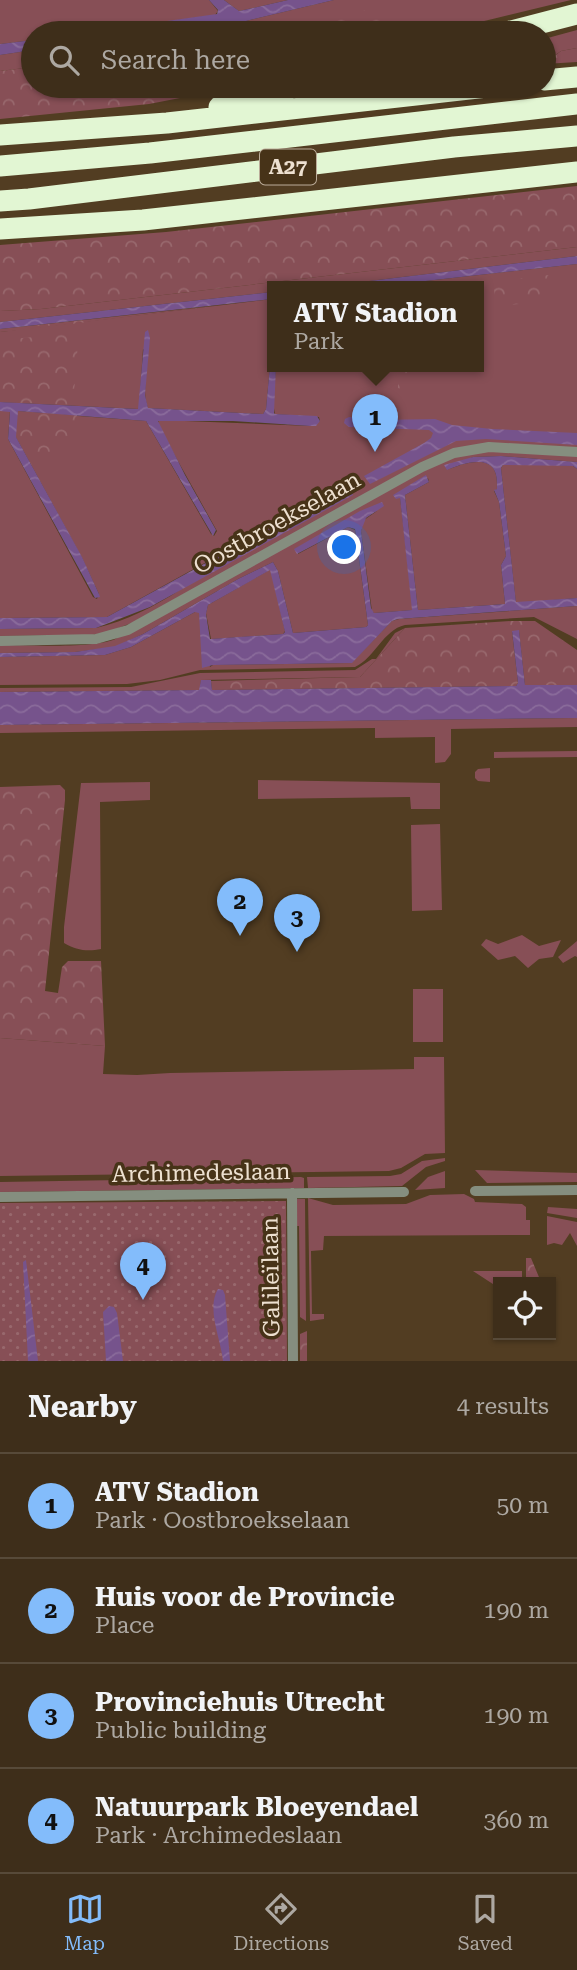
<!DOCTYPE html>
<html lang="en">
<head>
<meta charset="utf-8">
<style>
	body { margin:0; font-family:"Roboto Serif",serif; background:#453623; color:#f1f3f6 }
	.controls { position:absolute; right:21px; bottom:21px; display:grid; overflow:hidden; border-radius:0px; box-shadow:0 2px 5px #0004 }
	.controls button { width:63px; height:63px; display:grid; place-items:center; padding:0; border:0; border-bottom:2px solid #574a39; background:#3e2e1a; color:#f1f3f6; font:35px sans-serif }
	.you { position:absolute; left:345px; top:548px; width:24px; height:24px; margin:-18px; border:5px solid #fff; border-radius:50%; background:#1a73e8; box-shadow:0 0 0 10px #1a73e833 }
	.badge { display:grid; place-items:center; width:46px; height:46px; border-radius:50%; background:#83bcfb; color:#111; font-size:23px; font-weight:700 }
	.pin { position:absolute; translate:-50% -58px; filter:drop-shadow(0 2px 4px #0008) }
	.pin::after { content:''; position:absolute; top:37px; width:24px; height:21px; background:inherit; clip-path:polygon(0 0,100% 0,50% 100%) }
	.popup { position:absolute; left:267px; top:281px; width:217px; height:91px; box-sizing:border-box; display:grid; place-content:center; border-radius:0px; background:#3e2e1a; filter:drop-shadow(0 2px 5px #0005); font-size:23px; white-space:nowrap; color:#ada8a2 }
	.popup b { font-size:26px; color:#f1f3f6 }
	.popup::after { content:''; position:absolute; left:50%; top:100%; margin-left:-14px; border:14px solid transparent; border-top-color:#3e2e1a }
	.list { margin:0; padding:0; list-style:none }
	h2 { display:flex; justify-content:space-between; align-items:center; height:91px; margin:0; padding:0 28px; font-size:30px }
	h2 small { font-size:23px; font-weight:400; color:#ada8a2 }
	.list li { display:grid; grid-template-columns:46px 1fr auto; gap:21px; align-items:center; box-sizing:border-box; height:105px; padding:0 28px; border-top:2px solid #574a39 }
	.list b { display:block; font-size:26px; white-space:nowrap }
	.list p { margin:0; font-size:23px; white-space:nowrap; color:#ada8a2 }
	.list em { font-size:23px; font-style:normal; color:#ada8a2 }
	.icon { flex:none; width:38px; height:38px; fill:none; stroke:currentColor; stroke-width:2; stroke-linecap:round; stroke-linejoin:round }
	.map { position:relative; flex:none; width:577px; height:1361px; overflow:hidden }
	.search { position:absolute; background:#3e2e1a; box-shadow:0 2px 5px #0004; left:21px; right:21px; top:21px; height:77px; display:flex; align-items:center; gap:18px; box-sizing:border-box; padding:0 24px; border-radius:38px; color:#ada8a2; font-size:26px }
	.sheet { height:511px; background:#3e2e1a }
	nav { display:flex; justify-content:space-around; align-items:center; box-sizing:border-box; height:98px; border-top:2px solid #574a39; background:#3e2e1a; font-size:19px; color:#ada8a2 }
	nav a { display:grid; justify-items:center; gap:4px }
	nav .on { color:#83bcfb }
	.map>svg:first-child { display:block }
	.green { fill:#874f56 }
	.forest { fill:url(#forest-crowns) }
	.park { fill:url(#park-dots) }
	.water { fill:url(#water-waves); fill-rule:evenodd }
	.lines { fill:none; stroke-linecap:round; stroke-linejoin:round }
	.street { stroke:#858e7f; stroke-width:10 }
	.highway { stroke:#e2f6d3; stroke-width:21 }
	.labels { text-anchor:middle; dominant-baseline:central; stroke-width:7; stroke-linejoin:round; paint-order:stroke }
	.shield { fill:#473318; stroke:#bbac99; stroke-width:2 }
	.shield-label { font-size:21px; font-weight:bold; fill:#ede0d0 }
	.street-label { font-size:23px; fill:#ede0d0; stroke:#473318 }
</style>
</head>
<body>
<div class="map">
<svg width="577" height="1361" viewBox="0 0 577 1361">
	<defs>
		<pattern id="forest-crowns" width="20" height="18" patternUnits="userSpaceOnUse" patternTransform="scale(1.75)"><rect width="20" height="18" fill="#874f56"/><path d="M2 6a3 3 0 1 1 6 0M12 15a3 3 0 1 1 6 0" fill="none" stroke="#98686d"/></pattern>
		<pattern id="park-dots" width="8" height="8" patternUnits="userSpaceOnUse" patternTransform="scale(1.75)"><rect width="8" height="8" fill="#874f56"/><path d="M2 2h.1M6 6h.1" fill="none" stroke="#98686d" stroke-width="1.8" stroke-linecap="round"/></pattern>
		<pattern id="water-waves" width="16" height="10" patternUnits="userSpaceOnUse" patternTransform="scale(1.75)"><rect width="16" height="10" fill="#76538c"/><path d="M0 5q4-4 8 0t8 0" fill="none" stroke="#8a6b9b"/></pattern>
	</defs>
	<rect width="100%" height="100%" fill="#523d22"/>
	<path class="green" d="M0,0h209l9,11 -3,4 -134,18h-48v7l-33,4z
		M224,0h64l-49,11z
		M334,0h237l-136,33h-27l-2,-3 -112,-4 -40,7h-92l84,-12z
		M577,30v18l-16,3 -17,12v-24z
		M33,50v17l-33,4v-16z
		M577,247v9l-249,30h-56v6l-272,30v-11l41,-2z
		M577,264v198l-76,-6 -28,1 -26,13c12,-5 42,-16 48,2 2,4 2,12 2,17l-3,2 5,11 7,54 -5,9 4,39 -87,6 -13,-115 24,-13 -1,-4 -28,19 13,113 -39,3 -2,-2 -11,-80 3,-11 13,-9 -52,22 -30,16 3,5 50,-27 7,3 13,95 -2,2 -73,6 -15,-62 -5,-9 -35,17 -95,55 -28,13 -40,5 -75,1v-8c25,0 99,4 117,-7 6,-4 12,-11 17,-16l-26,10 -16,3 -92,1v-7l96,-1c61,-14 112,-58 161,-94l-150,83 -107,1v-207h10l-2,28 85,158 4,2 2,-5 -17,-36 -66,-121 49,-22 81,6 65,113 3,2 3,-5 -53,-95 -6,-13 1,-3 151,6 10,-5 -1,-4 -44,-3 -2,-11 3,-37h202v-80h-97z
		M272,299v44l-6,66 -3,5 -115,-6c-7,-18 1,-38 -1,-56l-4,-3 -4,60 -139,-7v-70z
		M520,463l53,3 4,3v129l-61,5 -15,-135 2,-3z
		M271,569l14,62 -2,3 -72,5 -5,-26 2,-8z
		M577,606v33l-43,-22 -129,8c-22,5 -30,33 -50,42l-155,3 -40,10 -33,4 -127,1v-28l105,-2 26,-8 64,-35h4l11,55 3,-2 138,-2 41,-42 7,-2z
		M405,628l-45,49 -159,3 -1,10 -200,2v-4l131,-1 69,-14 155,-3 17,-11h4l19,-26z
		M577,718v9l-126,2v25l-6,8 -10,1v-26l-60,1v-10l-375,5v-8z
		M577,751v6l-83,1v-6z
		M490,768v14l-12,-1 -3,-3v-6l3,-3z
		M258,780l182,3v26h-29l-1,-12 -152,2z
		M150,782v18l-50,2 1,147c-14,3 -25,1 -37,-6v-16l17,-144z
		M440,824l2,86 -30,1 -1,-86z
		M522,935l17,11 22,-6 -8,17 -14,2 -11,9 -13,-12 -17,4 -17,-15 5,-6 12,5z
		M577,941v16l-2,-1 -12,7 -5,-6z
		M413,989h30v53h-30z
		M0,1038l105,8 -2,28 34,1 33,-2 244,-4v-12h30l1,96 -20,1 -24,14 -12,3 -389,5z
		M445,1158v3l-19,6 -24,19 -94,2 -1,-11 83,-1 11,-2 21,-13z
		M475,1170l102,3v9l-90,1z
		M445,1171v17l-30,2 13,-13z
		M301,1177l3,1v10l-304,4v-10z
		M464,1194l10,5 1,3 47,2 4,3v13h4v15l-206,1 -1,14 -12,1 1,63h12v5l-14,2 -2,-123 25,7 73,-1 24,-9z
		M296,1199h9l1,122 -6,-4 -1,-91h-5z
		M548,1207l29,2v9l-30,-5z
		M547,1216l30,6v24l-7,-13 -8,12 -8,-2 -7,2z"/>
	<path class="forest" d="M368,10l21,3 19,20h-154z
		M577,48v14l-33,2 17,-13z
		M33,67v19h209l-93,18 -149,15v-48z
		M577,186v61l-536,62 -41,2v-66l166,-13z
		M549,275l3,26 -56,5 -2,-17 4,-8z
		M223,305l-200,25 -23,2v-3z
		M67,334l9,4 2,5 -4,50 2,12 -76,-3v-62z
		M398,366h16l-8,25 -8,-3z
		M18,411l59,4 1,12 5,13 -50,27 -17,-30v-24z
		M511,621h24l42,29v35h-52l-6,-54 -7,1 6,51 -2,3 -304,4 -1,-9 149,-4 45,-49z
		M60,785l5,5v10l-20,191 13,2 4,-26 6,-6h33l4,85 -105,-8v-251z
		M526,1258h5l10,24h-15z
		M473,1271h49v11h-10l-10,-5 -6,9z
		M307,1331v30h-7v-27z"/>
	<path class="park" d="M286,1201l1,160h-287v-158z"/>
	<path class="water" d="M209,0h15l15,11 49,-11h46l-88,21 -84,12h-81l136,-19 1,-4z
		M33,40v10l-33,5v-11z
		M577,256v8l-196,22h-53z
		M272,292v7l-272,30v-7z
		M148,330l2,8 -5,57 3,13 115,6 3,-5 6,-66v23h4l-2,47 1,1 42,2 3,5 -4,5h-6l-77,-5h-75l27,54 31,55 -3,6 -67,-115 -128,-10 -2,26 66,120 17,37 1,3 -5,1 -87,-159 2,-27 -10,-1v-9l138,7 7,-77z
		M349,417l30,3 56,-1 17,6 40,4 85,4v12l-91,-6 -30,2 -86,43 -6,-8 60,-33 7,-5 2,-5 -4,-3 -80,-3 -5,-4 1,-4z
		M501,456l76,6v7l-4,-3 -70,-1 -2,3 15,134 61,-4v8l-179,13 -6,2 -40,42 -139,2 -11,3 -3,-55 -4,-1 -64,35 -26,8 -105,2v-4l75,-1 40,-6 28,-12 95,-55 35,-17 5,9 15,62 73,-6 2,-2 -13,-96 -7,-2 -51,27 -3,-5 66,-38 22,-9 2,4 -18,12 -5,13 10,77 3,5 38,-3 -12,-112 -4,1 -3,-4 33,-20 3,7 -24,13 13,115 87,-6 -4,-39 5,-9 -7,-54 -5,-12 3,-1c0,-5 0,-13 -2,-17 -7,-18 -36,-7 -48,-2l-3,-5 29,-8zM270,570l15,62 -2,2 -73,5 -4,-25 2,-9z
		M348,485l5,10 -203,112 -54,21 -96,1v-11l107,-1z
		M519,630l6,55h52v33l-577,7v-33l199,-2 2,-10h10l1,10 304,-4 2,-3 -6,-52z
		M26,1260l12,101h-10l-5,-99z
		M218,1289l5,1 2,5 5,66h-7c-2,-22 -17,-52 -5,-72z
		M109,1306l5,1 3,6 6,48h-17l-3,-49z"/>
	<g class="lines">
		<path class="street" d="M0,641l96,-2 32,-9 294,-163 32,-14 35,-6 88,5
			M475,1191l102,-1
			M292,1193l1,168
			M0,1197l404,-5"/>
		<path class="highway" d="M503,33l74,-19
			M544,80l33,-3
			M219,107l79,-21
			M0,135l167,-12 329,-37
			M0,166l150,-13 427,-49
			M0,201l29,-2 425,-52 123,-11
			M0,229l143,-9 434,-48"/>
	</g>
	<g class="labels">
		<rect class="shield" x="260" y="149.5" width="56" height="35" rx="5"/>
		<g class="shield-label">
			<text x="288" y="167">A27</text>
		</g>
		<g class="street-label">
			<text transform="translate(277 523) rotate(-29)">Oostbroekselaan</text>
			<text transform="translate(201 1173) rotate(-1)">Archimedeslaan</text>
			<text transform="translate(271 1277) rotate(-91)">Galileïlaan</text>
		</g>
	</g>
</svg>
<div class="controls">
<button><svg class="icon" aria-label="locate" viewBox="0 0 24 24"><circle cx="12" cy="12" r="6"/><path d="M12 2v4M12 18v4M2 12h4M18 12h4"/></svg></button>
</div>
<div class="you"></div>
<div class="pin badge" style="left:375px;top:452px">1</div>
<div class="popup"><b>ATV Stadion</b>Park</div>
<div class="pin badge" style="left:240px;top:936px">2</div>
<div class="pin badge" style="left:297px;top:952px">3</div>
<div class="pin badge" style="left:143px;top:1300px">4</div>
<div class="search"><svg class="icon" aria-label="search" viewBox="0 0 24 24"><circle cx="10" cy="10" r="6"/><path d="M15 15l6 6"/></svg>Search here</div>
</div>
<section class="sheet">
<h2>Nearby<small>4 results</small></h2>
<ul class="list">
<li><span class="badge">1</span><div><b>ATV Stadion</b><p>Park · Oostbroekselaan</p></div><em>50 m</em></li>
<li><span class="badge">2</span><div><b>Huis voor de Provincie</b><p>Place</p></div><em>190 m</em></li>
<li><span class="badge">3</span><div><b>Provinciehuis Utrecht</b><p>Public building</p></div><em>190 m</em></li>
<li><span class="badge">4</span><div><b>Natuurpark Bloeyendael</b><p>Park · Archimedeslaan</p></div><em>360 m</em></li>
</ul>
</section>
<nav>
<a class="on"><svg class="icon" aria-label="map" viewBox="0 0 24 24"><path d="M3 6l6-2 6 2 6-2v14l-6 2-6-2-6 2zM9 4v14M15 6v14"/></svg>Map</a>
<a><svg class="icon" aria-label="directions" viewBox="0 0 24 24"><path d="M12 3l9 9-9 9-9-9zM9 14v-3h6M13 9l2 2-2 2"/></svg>Directions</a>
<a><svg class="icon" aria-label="saved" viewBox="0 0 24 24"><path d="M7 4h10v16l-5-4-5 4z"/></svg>Saved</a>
</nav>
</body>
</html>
